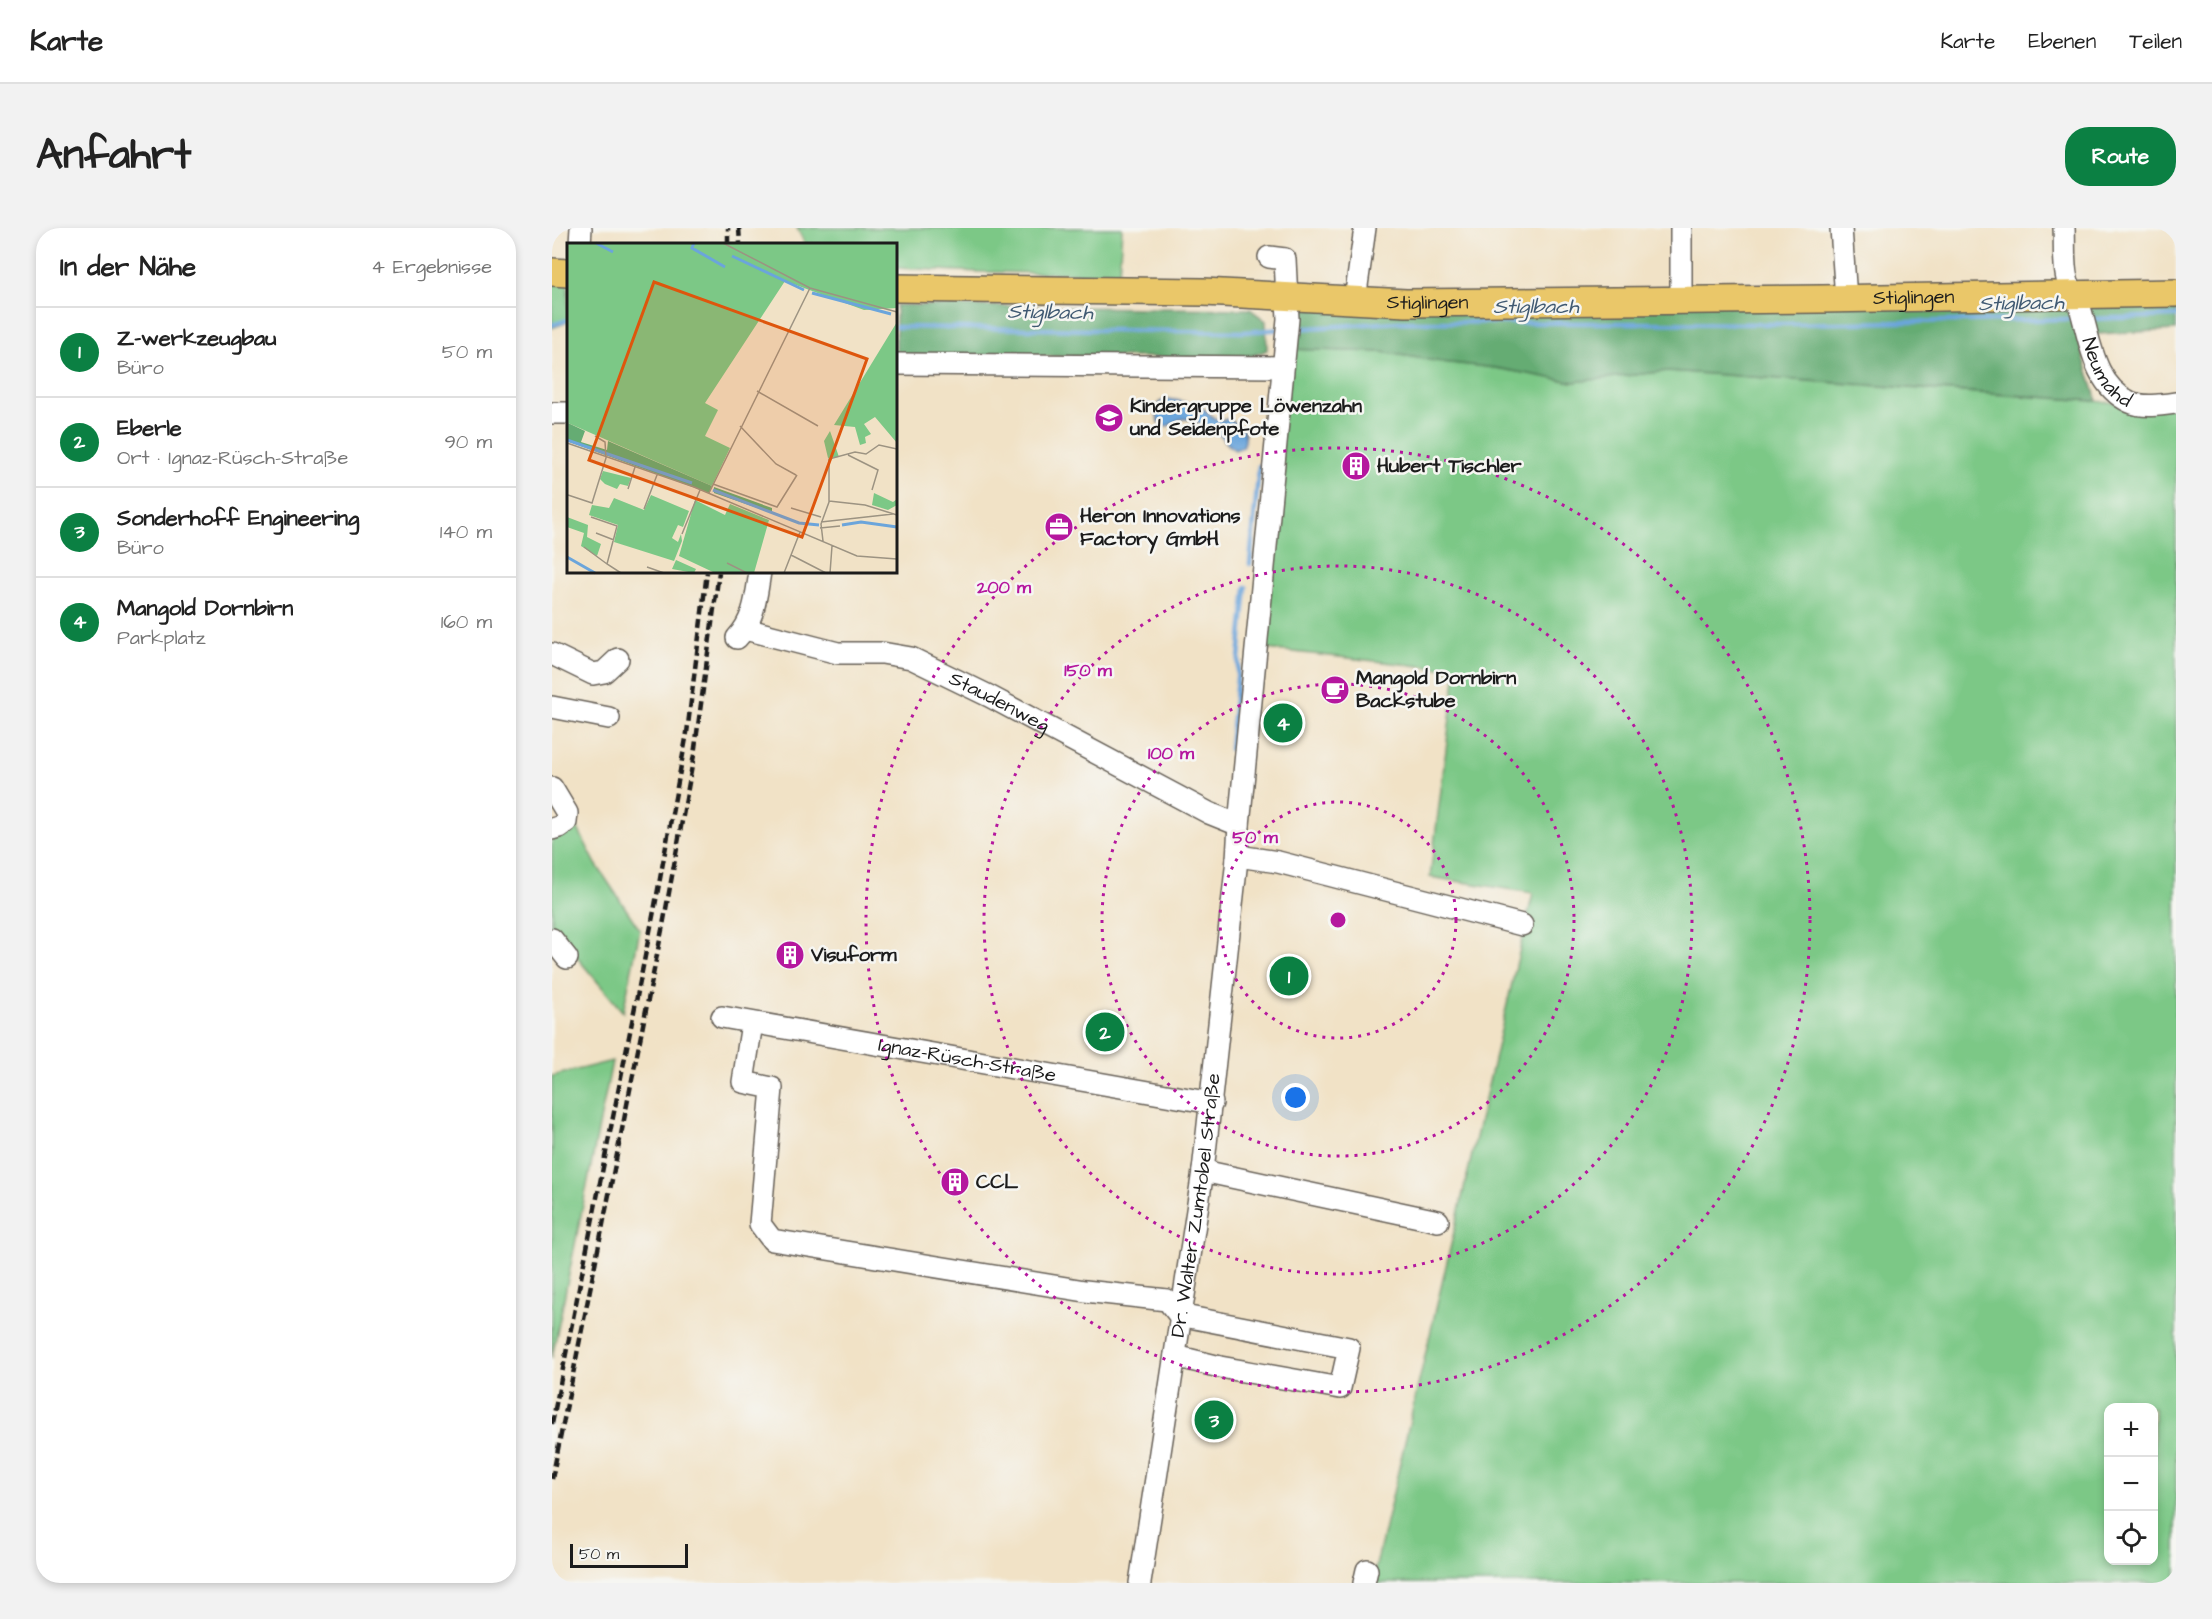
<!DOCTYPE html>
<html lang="de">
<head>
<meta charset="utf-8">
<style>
	body { margin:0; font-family:"Architects Daughter",sans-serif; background:#f2f2f2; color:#222 }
	.controls { position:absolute; right:18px; bottom:18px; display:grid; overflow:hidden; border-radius:12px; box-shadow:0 3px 9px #0003 }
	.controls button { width:54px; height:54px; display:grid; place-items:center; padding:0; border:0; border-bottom:2px solid #e0e0e0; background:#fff; color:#222; font:30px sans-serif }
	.scale { position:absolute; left:18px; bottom:15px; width:118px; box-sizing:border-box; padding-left:6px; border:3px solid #1c1c1c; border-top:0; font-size:16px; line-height:21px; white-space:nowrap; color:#1c1c1c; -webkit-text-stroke:4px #f6f6f2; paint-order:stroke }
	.you { position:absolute; left:744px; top:870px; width:21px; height:21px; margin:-15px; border:4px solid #fff; border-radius:50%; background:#1a73e8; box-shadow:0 0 0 9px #1a73e833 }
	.badge { display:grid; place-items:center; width:39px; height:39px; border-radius:50%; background:#0b8043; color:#fff; font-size:20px; font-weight:700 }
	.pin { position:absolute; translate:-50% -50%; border:3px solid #fff; box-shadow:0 2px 6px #0006 }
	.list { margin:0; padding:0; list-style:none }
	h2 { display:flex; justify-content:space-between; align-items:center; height:78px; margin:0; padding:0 24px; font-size:26px }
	h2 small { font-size:20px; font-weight:400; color:#767676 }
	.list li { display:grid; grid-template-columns:39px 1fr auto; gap:18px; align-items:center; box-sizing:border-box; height:90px; padding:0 24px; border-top:2px solid #e0e0e0 }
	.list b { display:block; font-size:22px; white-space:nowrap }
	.list p { margin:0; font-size:20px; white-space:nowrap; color:#767676 }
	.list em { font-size:20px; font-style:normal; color:#767676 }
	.icon { flex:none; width:33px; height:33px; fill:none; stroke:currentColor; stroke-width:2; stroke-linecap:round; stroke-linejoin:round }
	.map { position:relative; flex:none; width:1624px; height:1355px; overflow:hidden; border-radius:24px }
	header { display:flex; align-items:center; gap:36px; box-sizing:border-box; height:84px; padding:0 30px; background:#fff; border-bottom:2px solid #e0e0e0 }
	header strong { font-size:28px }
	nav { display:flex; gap:33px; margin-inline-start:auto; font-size:21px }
	.intro { display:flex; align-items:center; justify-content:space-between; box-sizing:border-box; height:144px; padding:0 36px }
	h1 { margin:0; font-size:42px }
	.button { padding:15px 27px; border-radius:24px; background:#0b8043; color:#fff; font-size:21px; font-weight:700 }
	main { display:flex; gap:36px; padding:0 36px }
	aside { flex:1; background:#fff; border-radius:24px; box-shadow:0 3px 9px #0003 }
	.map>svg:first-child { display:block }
	.green { fill:#7cc886; stroke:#4c7251; stroke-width:1.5; fill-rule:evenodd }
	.forest { fill:#65ac73; stroke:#406448; stroke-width:1.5 }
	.water { fill:#6ba5db; stroke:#44607c; stroke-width:1.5 }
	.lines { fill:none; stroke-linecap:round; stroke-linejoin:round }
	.stream { stroke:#6ba5db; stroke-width:4.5 }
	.minor-casing { stroke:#676158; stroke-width:24 }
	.major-casing { stroke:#676158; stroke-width:30 }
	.minor { stroke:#fff; stroke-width:21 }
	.major { stroke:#eac769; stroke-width:27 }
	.rail { stroke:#1c1c1c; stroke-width:4.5; stroke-dasharray:9 4.5; stroke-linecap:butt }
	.ring { fill:none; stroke:#b5179e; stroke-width:3; stroke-dasharray:3 6 }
	.labels { text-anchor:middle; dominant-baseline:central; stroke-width:5; stroke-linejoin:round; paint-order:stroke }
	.street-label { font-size:20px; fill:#1c1c1c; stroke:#f6f6f2 }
	.poi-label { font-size:20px; font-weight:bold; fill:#1c1c1c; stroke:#f6f6f2; text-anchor:start }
	.water-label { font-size:21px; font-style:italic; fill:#405a72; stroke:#f6f6f2 }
	.inset-river { fill:none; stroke:#6ba5db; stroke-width:3 }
	.inset-road { fill:none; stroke:#9c9382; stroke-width:1.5 }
	.view { fill:#de560d; fill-opacity:0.15; stroke:#de560d; stroke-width:3 }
	.inset-edge { fill:none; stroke:#1c1c1c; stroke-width:3 }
	.centre { fill:#b5179e; stroke:#f6f6f2; stroke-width:3 }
	.ring-label { font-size:18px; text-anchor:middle; font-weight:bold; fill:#b5179e; stroke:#f6f6f2; stroke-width:5; stroke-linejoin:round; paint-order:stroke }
</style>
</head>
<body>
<header>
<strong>Karte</strong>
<nav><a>Karte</a><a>Ebenen</a><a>Teilen</a></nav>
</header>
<div class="intro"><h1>Anfahrt</h1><a class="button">Route</a></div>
<main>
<aside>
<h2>In der Nähe<small>4 Ergebnisse</small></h2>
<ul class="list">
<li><span class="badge">1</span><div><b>Z-werkzeugbau</b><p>Büro</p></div><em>50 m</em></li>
<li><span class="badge">2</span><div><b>Eberle</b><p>Ort · Ignaz-Rüsch-Straße</p></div><em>90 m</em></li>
<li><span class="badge">3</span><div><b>Sonderhoff Engineering</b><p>Büro</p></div><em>140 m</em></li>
<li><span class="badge">4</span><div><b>Mangold Dornbirn</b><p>Parkplatz</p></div><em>160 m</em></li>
</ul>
</aside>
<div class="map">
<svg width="1624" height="1355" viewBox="0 0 1624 1355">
	<rect width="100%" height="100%" fill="#f6f6f2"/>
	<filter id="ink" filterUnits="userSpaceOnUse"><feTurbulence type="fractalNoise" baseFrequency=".0167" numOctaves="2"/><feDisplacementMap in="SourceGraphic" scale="12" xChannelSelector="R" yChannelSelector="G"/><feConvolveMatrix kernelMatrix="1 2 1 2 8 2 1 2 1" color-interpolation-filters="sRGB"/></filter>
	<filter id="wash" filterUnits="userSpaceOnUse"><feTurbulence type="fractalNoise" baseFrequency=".008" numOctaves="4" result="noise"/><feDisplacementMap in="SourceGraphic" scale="24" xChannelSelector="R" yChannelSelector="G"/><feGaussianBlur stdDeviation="1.35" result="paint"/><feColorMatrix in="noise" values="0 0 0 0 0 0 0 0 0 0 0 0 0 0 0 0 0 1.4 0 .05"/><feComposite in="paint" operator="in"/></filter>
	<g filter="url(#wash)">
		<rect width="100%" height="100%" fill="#f1e2c6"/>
		<path class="green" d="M245,0h325l-3,46 -140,-2 -83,-4v-24h-91z
			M0,52l16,1v41l-16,6z
			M734,121l96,3 60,10 54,6 77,14 94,-11 509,36v1176h-804l161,-690 -103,-16 26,-207 -198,-22zM1556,1180h46v152h-46z
			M23,595l21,41 44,66 -17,82 -71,-84v-92z
			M60,833l-3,16 -57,281v-282z"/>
		<path class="forest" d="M737,71l887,3v28l-99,5 20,66 -429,-30 -95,11 -77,-14 -54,-6 -60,-10 -96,-3z
			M344,77l354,4 16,12 1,29 -19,8 -352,-3z"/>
		<path class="water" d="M615,171c12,1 24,4 35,9 11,6 10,15 26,11 13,7 22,13 15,28l-8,3c-8,-5 -11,-11 -17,-17 -6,-6 -27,-15 -35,-14 -7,0 -11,6 -17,8l-7,-4 -4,-15 5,-6z"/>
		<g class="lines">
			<path class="stream" d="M1537,91l87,-3
				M0,97l16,-5
				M344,99l347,5 40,-3
				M742,101l104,-7 385,2 294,-5
				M698,336l9,-98
				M678,521l16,-162"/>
		</g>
	</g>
	<g filter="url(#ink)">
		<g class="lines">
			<g class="minor-casing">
				<g id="minor">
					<path d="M1289,0l5,71"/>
					<path id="s1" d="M1512,0c1,16 -1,35 3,51 2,8 9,16 12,25 11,34 14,81 51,98 13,6 32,3 46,1"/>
					<path d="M28,16l1,-16"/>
					<path d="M1129,71v-71"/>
					<path d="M803,72l10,-72"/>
					<path d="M344,136l386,3"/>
					<path d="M0,185h16"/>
					<path id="s2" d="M193,401l93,24h44l29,5 78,38 220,117 30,12"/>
					<path d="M185,410c18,-19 19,-42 23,-66"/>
					<path d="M0,426l41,20 11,-2 14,-13"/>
					<path d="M0,479l57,11"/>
					<path d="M0,560l15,25 -1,9 -7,5 -7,2"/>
					<path d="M685,631l8,-2 33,5 244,63"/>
					<path d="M0,711l15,19"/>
					<path id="s3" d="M170,789l490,86"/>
					<path d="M200,795l-9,59 29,6 -12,136 12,16 313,51 82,9 12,15 170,33 -9,40 -120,-21 -45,-11"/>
					<path d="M651,943l235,50"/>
					<path id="s4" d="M588,1355l63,-412 34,-312 2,-34 49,-506 -3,-60 -16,-2"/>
					<path d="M812,1355l3,-13"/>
				</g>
			</g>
			<g class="major-casing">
				<g id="major">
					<path d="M0,44l16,1"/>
					<path id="s5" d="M344,60l308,4 202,11 416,-4 354,-6"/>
				</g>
			</g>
			<use href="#minor" class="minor"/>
			<use href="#major" class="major"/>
			<path class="rail" d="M187,0l1,16
				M176,16v-16
				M0,1196l102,-513 33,-178 20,-161
				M0,1251l112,-559 30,-165 25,-183"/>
		</g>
	</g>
	<g class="ring">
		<circle cx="786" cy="692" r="118"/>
		<circle cx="786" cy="692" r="236"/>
		<circle cx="786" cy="692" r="354"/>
		<circle cx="786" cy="692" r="472"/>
	</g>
	<defs>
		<g id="school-disc" transform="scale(1.5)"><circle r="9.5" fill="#b5179e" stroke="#f6f6f2"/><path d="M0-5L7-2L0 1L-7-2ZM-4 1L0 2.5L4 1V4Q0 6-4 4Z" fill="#fff"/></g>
		<g id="building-disc" transform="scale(1.5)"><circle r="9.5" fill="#b5179e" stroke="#f6f6f2"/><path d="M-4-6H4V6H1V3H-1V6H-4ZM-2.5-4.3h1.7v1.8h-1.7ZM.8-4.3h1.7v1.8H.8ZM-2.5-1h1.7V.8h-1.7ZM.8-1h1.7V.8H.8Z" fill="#fff"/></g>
		<g id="office-disc" transform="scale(1.5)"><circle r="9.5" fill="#b5179e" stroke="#f6f6f2"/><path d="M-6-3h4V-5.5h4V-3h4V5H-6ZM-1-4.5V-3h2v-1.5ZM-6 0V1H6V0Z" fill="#fff"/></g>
		<g id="cafe-disc" transform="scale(1.5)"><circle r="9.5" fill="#b5179e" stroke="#f6f6f2"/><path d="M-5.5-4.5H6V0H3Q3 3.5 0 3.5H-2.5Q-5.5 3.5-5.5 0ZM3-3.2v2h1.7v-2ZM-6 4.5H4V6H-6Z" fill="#fff"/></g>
	</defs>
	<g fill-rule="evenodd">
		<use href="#school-disc" x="557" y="190"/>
		<use href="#building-disc" x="804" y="238"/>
		<use href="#office-disc" x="507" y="299"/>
		<use href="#cafe-disc" x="783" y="462"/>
		<use href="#building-disc" x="238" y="727"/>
		<use href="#building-disc" x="403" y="954"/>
	</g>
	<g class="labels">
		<g class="street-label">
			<text stroke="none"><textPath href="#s5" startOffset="1018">Stiglingen</textPath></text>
			<text stroke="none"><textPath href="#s5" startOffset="532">Stiglingen</textPath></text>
			<text stroke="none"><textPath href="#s1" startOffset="154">Neumahd</textPath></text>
			<text stroke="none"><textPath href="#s2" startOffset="268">Staudenweg</textPath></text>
			<text stroke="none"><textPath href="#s3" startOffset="249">Ignaz-Rüsch-Straße</textPath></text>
			<text stroke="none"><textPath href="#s4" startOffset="382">Dr. Walter Zumtobel Straße</textPath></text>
		</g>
		<g class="poi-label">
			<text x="578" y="178">Kindergruppe Löwenzahn<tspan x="578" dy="23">und Seidenpfote</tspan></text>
			<text x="825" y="238">Hubert Tischler</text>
			<text x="528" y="288">Heron Innovations<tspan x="528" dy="23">Factory GmbH</tspan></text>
			<text x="804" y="450">Mangold Dornbirn<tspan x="804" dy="23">Backstube</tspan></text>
			<text x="259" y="727">Visuform</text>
			<text x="424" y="954">CCL</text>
		</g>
		<g class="water-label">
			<text transform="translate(1469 75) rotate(-1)">Stiglbach</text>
			<text x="984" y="78">Stiglbach</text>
			<text transform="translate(498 84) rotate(1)">Stiglbach</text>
		</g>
	</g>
	<g transform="translate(15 15)">
		<rect width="330" height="330" fill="#f1e2c6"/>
		<path d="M0,0h330v65l-33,2 -79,-29 -80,122 13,7 -13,26 25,12 -18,38 -144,-63zM330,79v121l-22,-26 -11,7 7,10 -6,3 1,6 -6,2 -5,-18 -21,-2zM263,188l9,26 -11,1 -4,-17zM36,228l28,7 -3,8 -8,-2 -3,5 -12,-5 -5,-5zM307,250l19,9 4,-3v6l-9,5 -16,-5zM84,252l38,16 -6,16 -5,-2 -6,13 6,4 3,-8 1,7 -8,20 -60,-19 4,-17 -29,-10 3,-10 17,3 5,-10 30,12zM128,257l30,15 5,-11 39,16 -15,53h-39l-36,-17zM0,274l21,8 -1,12 14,7 -4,12 -16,-10 3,-13 -17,-6zM109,317l20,9 -2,4 -22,-4z" fill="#7cc886"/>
		<path d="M0,162l1,18 17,8 -4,11 26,8 1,-9 104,45 -3,7 -142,-52zM147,244l58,21v5l-58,-20z" fill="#65ac73"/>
		<path class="inset-river" d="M29,0l17,9M127,0l-2,5 33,19M165,13l72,34M245,50l79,21M0,197l125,43M146,247l86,33 20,2M275,282l19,-3 36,5M0,314l28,16"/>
		<path class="inset-road" d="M156,0l87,45 87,24M190,148l61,35M173,183l36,38 20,11M0,200l127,44 163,69 40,3M281,212l30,15 -6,20M146,241l64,23 20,-32M61,246l7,-22M142,250l101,-205M1,252l24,8 14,-45 -1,-16 -10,-6M262,258l36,4 32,10M224,265l30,9M77,266l13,-34M24,274l26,9 -10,38 14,9M254,279l72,-8M253,285l20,-2M29,290l18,7M115,291l18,-44M256,298l-2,-17 8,-22v-43l26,-7 11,2 13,-9 18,4M17,304l23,17M224,312l35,18M160,320l20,10M80,324l17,6M217,330l16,-41M263,330l2,-27"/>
		<path class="view" d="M87,39l213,77 -65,178 -213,-77z"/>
		<rect width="330" height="330" class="inset-edge"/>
	</g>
	<circle cx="786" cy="692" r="9" class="centre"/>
	<g class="ring-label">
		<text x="452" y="365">200 m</text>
		<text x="536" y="448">150 m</text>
		<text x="619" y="531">100 m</text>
		<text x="703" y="615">50 m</text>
	</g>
</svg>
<div class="controls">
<button>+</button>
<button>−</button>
<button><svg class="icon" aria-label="locate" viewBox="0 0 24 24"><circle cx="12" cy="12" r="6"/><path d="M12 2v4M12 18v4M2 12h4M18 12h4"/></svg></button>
</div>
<div class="scale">50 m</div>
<div class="you"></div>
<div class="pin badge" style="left:737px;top:748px">1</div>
<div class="pin badge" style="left:553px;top:804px">2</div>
<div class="pin badge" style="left:662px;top:1192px">3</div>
<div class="pin badge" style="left:731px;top:495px">4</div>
</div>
</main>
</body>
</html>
